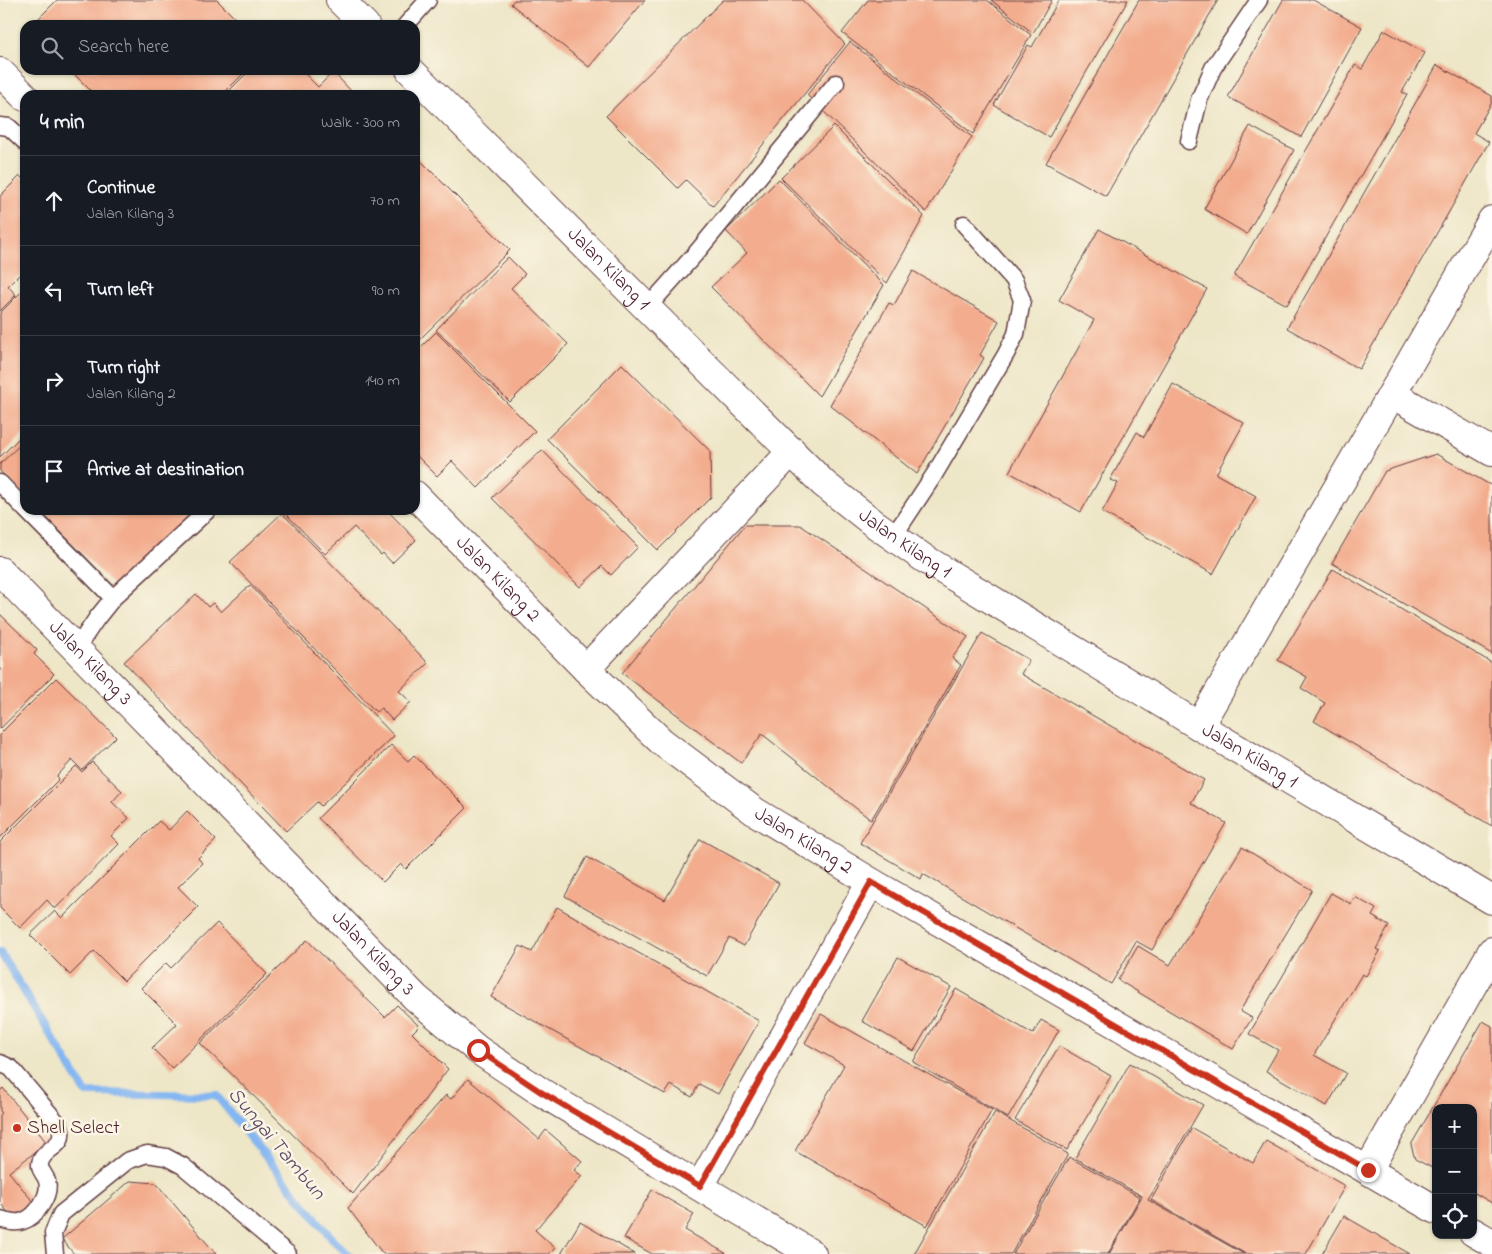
<!DOCTYPE html>
<html lang="en">
<head>
<meta charset="utf-8">
<style>
	body { margin:0; font-family:"Indie Flower",sans-serif; background:#20242c; color:#f1f3f6 }
	.controls { position:absolute; right:15px; bottom:15px; display:grid; overflow:hidden; border-radius:10px; box-shadow:0 1px 4px #0004 }
	.controls button { width:45px; height:45px; display:grid; place-items:center; padding:0; border:0; border-bottom:1px solid #363941; background:#171b24; color:#f1f3f6; font:25px sans-serif }
	.stop { position:absolute; width:15px; height:15px; margin:-11px; border:4px solid #c8321e; border-radius:50%; background:#fff }
	.stop.end { background:#c8321e; border-color:#fff; box-shadow:0 1px 5px #0008 }
	.list { margin:0; padding:0; list-style:none }
	h2 { display:flex; justify-content:space-between; align-items:center; height:65px; margin:0; padding:0 20px; font-size:21px }
	h2 small { font-size:16px; font-weight:400; color:#9ea1a6 }
	.list li { display:grid; grid-template-columns:32px 1fr auto; gap:15px; align-items:center; box-sizing:border-box; height:90px; padding:0 20px; border-top:1px solid #363941 }
	.list b { display:block; font-size:19px; white-space:nowrap }
	.list p { margin:0; font-size:16px; white-space:nowrap; color:#9ea1a6 }
	.list em { font-size:16px; font-style:normal; color:#9ea1a6 }
	.icon { flex:none; width:28px; height:28px; fill:none; stroke:currentColor; stroke-width:2; stroke-linecap:round; stroke-linejoin:round }
	.map { position:relative; flex:none; width:1492px; height:1254px; overflow:hidden }
	.search { position:absolute; background:#171b24; box-shadow:0 1px 4px #0004; left:20px; top:20px; width:400px; height:55px; display:flex; align-items:center; gap:12px; box-sizing:border-box; padding:0 18px; border-radius:15px; color:#9ea1a6; font-size:19px }
	.panel { position:absolute; background:#171b24; box-shadow:0 1px 4px #0004; left:20px; top:90px; width:400px; height:425px; border-radius:15px }
	.map>svg:first-child { display:block }
	.lines { fill:none; stroke-linecap:round; stroke-linejoin:round }
	.stream { stroke:#84b6f1; stroke-width:8 }
	.building { fill:#f3ac8d }
	.lane-casing { stroke:#623d42; stroke-width:19 }
	.street-casing { stroke:#623d42; stroke-width:30 }
	.lane { stroke:#fff; stroke-width:16 }
	.street { stroke:#fff; stroke-width:28 }
	.route { stroke:#c8321e; stroke-width:6 }
	.poi-dot { fill:#c8321e; stroke:#fcf5e5; stroke-width:2 }
	.labels { text-anchor:middle; dominant-baseline:central; stroke-width:5; stroke-linejoin:round; paint-order:stroke }
	.street-label { font-size:20px; fill:#4a1f2b; stroke:#fcf5e5 }
	.poi-label { font-size:20px; fill:#4a1f2b; stroke:#fcf5e5; text-anchor:start }
	.water-label { font-size:21px; font-style:italic; fill:#5b4c66; stroke:#fcf5e5 }
</style>
</head>
<body>
<div class="map">
<svg width="1492" height="1254" viewBox="0 0 1492 1254">
	<rect width="100%" height="100%" fill="#fcf5e5"/>
	<filter id="ink" filterUnits="userSpaceOnUse"><feTurbulence type="fractalNoise" baseFrequency=".02" numOctaves="2"/><feDisplacementMap in="SourceGraphic" scale="10" xChannelSelector="R" yChannelSelector="G"/><feConvolveMatrix kernelMatrix="1 2 1 2 8 2 1 2 1" color-interpolation-filters="sRGB"/></filter>
	<filter id="wash" filterUnits="userSpaceOnUse"><feTurbulence type="fractalNoise" baseFrequency=".0096" numOctaves="4" result="noise"/><feDisplacementMap in="SourceGraphic" scale="20" xChannelSelector="R" yChannelSelector="G"/><feGaussianBlur stdDeviation="1.12" result="paint"/><feColorMatrix in="noise" values="0 0 0 0 0 0 0 0 0 0 0 0 0 0 0 0 0 1.4 0 .05"/><feComposite in="paint" operator="in"/></filter>
	<g filter="url(#wash)">
		<rect width="100%" height="100%" fill="#ede6c7"/>
		<g class="lines">
			<path class="stream" d="M0,952l86,141 130,2 118,146 14,13"/>
		</g>
		<g id="blocks">
			<path class="building" d="M57,0h160l25,25h-210z
				M514,0h131l-56,67 -78,-63z
				M723,0h79l43,44 -132,162 -27,-26 -8,8 -72,-72z
				M868,0h119l44,35 -58,99 -131,-101z
				M991,0h61l-19,33z
				M1059,0h69l-79,137 -55,-32 34,-60 4,2z
				M1139,0h79l-112,196 -60,-33z
				M1283,0h30l49,27 -61,110 -73,-40z
				M1384,30l41,23 -23,39 5,2 -120,211 -53,-29 121,-211 7,4z
				M850,42l122,95 -46,75 -119,-117z
				M1437,65l55,31v6l-18,31 15,9 -130,227 -72,-41z
				M70,70h177l-25,25h-127z
				M250,70h51l17,17 15,-15 22,23h-130z
				M834,126l90,90 -37,67 -106,-105z
				M1250,126l44,24 -47,84 -43,-25z
				M415,155l95,95 -95,94z
				M20,176l5,5v88l-17,17 8,9 -16,16v-115z
				M779,179l105,106 -65,111 -108,-109 36,-34 -21,-22z
				M1099,229l108,60 -126,223 -72,-40 85,-152 -35,-20z
				M508,257l17,17 -14,14 57,56 -58,58 -74,-72z
				M913,271l86,50 -19,34 4,3 -67,116 -87,-69 59,-102 5,2z
				M25,288v144l-25,25v-144z
				M436,332l99,99 -57,57 -26,-27 -15,15 -22,-22v-101z
				M622,364l88,87 1,46 -53,53 -111,-111z
				M1173,384l71,39 -28,51 40,22 -43,78 -111,-62 16,-29 -8,-3 27,-48 7,5z
				M25,440v56l-25,-25v-7z
				M542,450l96,97 -27,28 -9,-9 -22,21 -88,-89z
				M1436,454l56,32v168l-160,-91 53,-92z
				M39,510h159l-81,79z
				M285,510h102l29,30 -24,23 -9,-10 -2,2 -27,-28 -29,27 -41,-42z
				M282,513l146,150 -29,28 12,11 -19,18 -11,-12 -5,4 -146,-150z
				M745,525h55l168,112 -16,21 9,7 -90,155 -109,-86 -21,29 -119,-90z
				M1333,569l159,94v163l-178,-105 11,-18 -24,-15 6,-11 -29,-17z
				M250,585l144,151 -73,70 -4,-4 -31,29 -162,-169 72,-68 12,13 5,-4 8,9z
				M0,614l37,36 -3,4 20,20 -54,55z
				M982,633l47,27 -8,14 183,106 -13,23 35,20 -74,127 -16,-9 -25,43 -188,-110 -2,5 -61,-36z
				M56,678l60,59 -34,33 -10,-10 -15,16 2,3 -59,59v-104z
				M391,745l17,16 6,-6 53,53 -61,61 -5,-5 -18,18 -65,-64z
				M92,762l30,29 -10,11 17,16 -18,18 8,8 -64,65 -8,-9 -27,28 -20,-20v-66l76,-76 6,6z
				M187,811l29,29 -18,18 4,5 -24,24 20,20 -74,74 -30,-30 -24,24 -40,-40 25,-24 7,7 97,-97 10,9z
				M700,839l79,44 -35,63 -15,-8 -22,38 -142,-80 22,-39 78,43z
				M1242,847l70,43 -72,121 12,7 -19,31 -115,-69 20,-34 32,19z
				M1331,893l20,11 4,-7 21,12 -4,7 17,10 -13,23 4,2 -14,25 -4,-2 -48,81 32,18 -19,33 -61,-35 12,-21 -29,-16z
				M557,907l202,114 -41,73 -19,-10 -7,13 -21,-12 -6,9 -174,-97 29,-51 12,6z
				M217,923l50,51 -95,94 -20,-20 25,-24 -36,-36 25,-25 5,5z
				M307,940l78,77 12,-12 22,21 -7,7 36,36 -95,125 -153,-151z
				M898,957l53,30 -37,64 -52,-30z
				M956,989l77,45 8,-14 18,10 -51,88 -95,-56z
				M821,1014l171,96 -65,116 -132,-75 49,-86 -39,-22z
				M1483,1021l9,5v177l-19,-11v-84h-37v62l-21,-11 -4,-14z
				M1059,1046l52,30 -44,74 -52,-30z
				M1130,1063l73,42 -55,95 96,54h-135l33,-58 -67,-38z
				M468,1079l71,60 7,-9 36,31 -8,9 8,6 -47,54 20,18 -6,6h-166l-35,-46 98,-113 5,4z
				M3,1088l44,55 -38,29 25,31 -20,16 -14,-16v-88l2,-2 -2,-2v-20z
				M995,1112l73,42 -57,100h-97z
				M1192,1128l61,35 13,-22 79,45 -39,68h-60l-95,-54z
				M1069,1157l71,40 -32,57h-95z
				M130,1181l26,2 60,71h-142l-12,-15z
				M652,1190l42,24 -9,16 42,24h-75l-28,-16z
				M1344,1216l66,38h-88z
				M580,1222l55,32h-74z"/>
		</g>
	</g>
	<g filter="url(#ink)">
		<use href="#blocks" fill-opacity="0" stroke="#623d42" stroke-width="1"/>
		<g class="lines">
			<g class="lane-casing">
				<path id="lane" d="M406,25l22,-25
					M0,126l9,1 16,15
					M1189,141l10,-41 14,-32 46,-68
					M647,308l50,-56 139,-169
					M0,483l25,26
					M26,510l87,88 -16,20 -21,31
					M893,537l41,-62 72,-121 10,-20 6,-34 -8,-20 -50,-56
					M113,598l95,-88
					M0,1063l11,5 49,58c6,22 -12,19 -19,34 -4,10 4,13 6,21 4,14 -11,36 -24,40 -7,3 -16,0 -23,-2
					M55,1254l-2,-21 8,-19 66,-53 20,-7 19,3 17,9 105,88"/>
			</g>
			<g class="street-casing">
				<g id="street">
					<path d="M340,0l25,25"/>
					<path id="s1" d="M410,70l237,238 177,176 48,38 53,37 274,167 293,174"/>
					<path d="M0,72l25,25"/>
					<path d="M1392,394l100,58"/>
					<path id="s2" d="M415,495l171,174 76,73 92,69 117,71 565,328"/>
					<path id="s3" d="M0,571l416,427 62,52 63,42 271,162"/>
					<path d="M586,669l206,-218"/>
					<path d="M1199,726l193,-332 100,-174"/>
					<path d="M1368,1170l124,-219"/>
					<path d="M700,1186l171,-304"/>
					<path d="M1473,1232l19,11"/>
				</g>
			</g>
			<use href="#lane" class="lane"/>
			<use href="#street" class="street"/>
		</g>
	</g>
	<g class="lines" filter="url(#ink)">
		<path class="route" d="M478,1050l63,42 159,94 171,-304 497,288"/>
	</g>
	<circle class="poi-dot" cx="17" cy="1128" r="5"/>
	<g class="labels">
		<g class="street-label">
			<text stroke="none"><textPath href="#s1" startOffset="281">Jalan Kilang 1</textPath></text>
			<text stroke="none"><textPath href="#s1" startOffset="686">Jalan Kilang 1</textPath></text>
			<text stroke="none"><textPath href="#s2" startOffset="118">Jalan Kilang 2</textPath></text>
			<text stroke="none"><textPath href="#s3" startOffset="129">Jalan Kilang 3</textPath></text>
			<text stroke="none"><textPath href="#s1" startOffset="1091">Jalan Kilang 1</textPath></text>
			<text stroke="none"><textPath href="#s2" startOffset="522">Jalan Kilang 2</textPath></text>
			<text stroke="none"><textPath href="#s3" startOffset="534">Jalan Kilang 3</textPath></text>
		</g>
		<g class="poi-label">
			<text x="27" y="1128">Shell Select</text>
		</g>
		<g class="water-label">
			<text transform="translate(276 1144) rotate(50)">Sungai Tambun</text>
		</g>
	</g>
</svg>
<div class="controls">
<button>+</button>
<button>−</button>
<button><svg class="icon" aria-label="locate" viewBox="0 0 24 24"><circle cx="12" cy="12" r="6"/><path d="M12 2v4M12 18v4M2 12h4M18 12h4"/></svg></button>
</div>
<div class="stop" style="left:478px;top:1050px"></div>
<div class="stop end" style="left:1368px;top:1170px"></div>
<div class="search"><svg class="icon" aria-label="search" viewBox="0 0 24 24"><circle cx="10" cy="10" r="6"/><path d="M15 15l6 6"/></svg>Search here</div>
<section class="panel">
<h2>4 min<small>Walk · 300 m</small></h2>
<ul class="list">
<li><svg class="icon" aria-label="ahead" viewBox="0 0 24 24"><path d="M12 20V5M6 11l6-6 6 6"/></svg><div><b>Continue</b><p>Jalan Kilang 3</p></div><em>70 m</em></li>
<li><svg class="icon" aria-label="left" viewBox="0 0 24 24"><path d="M17 20v-9H6M10 6l-5 5 5 5"/></svg><div><b>Turn left</b></div><em>90 m</em></li>
<li><svg class="icon" aria-label="right" viewBox="0 0 24 24"><path d="M7 20v-9h11M14 6l5 5-5 5"/></svg><div><b>Turn right</b><p>Jalan Kilang 2</p></div><em>140 m</em></li>
<li><svg class="icon" aria-label="arrive" viewBox="0 0 24 24"><path d="M6 21V4h12l-3 4 3 4H6"/></svg><div><b>Arrive at destination</b></div></li>
</ul>
</section>
</div>
</body>
</html>
